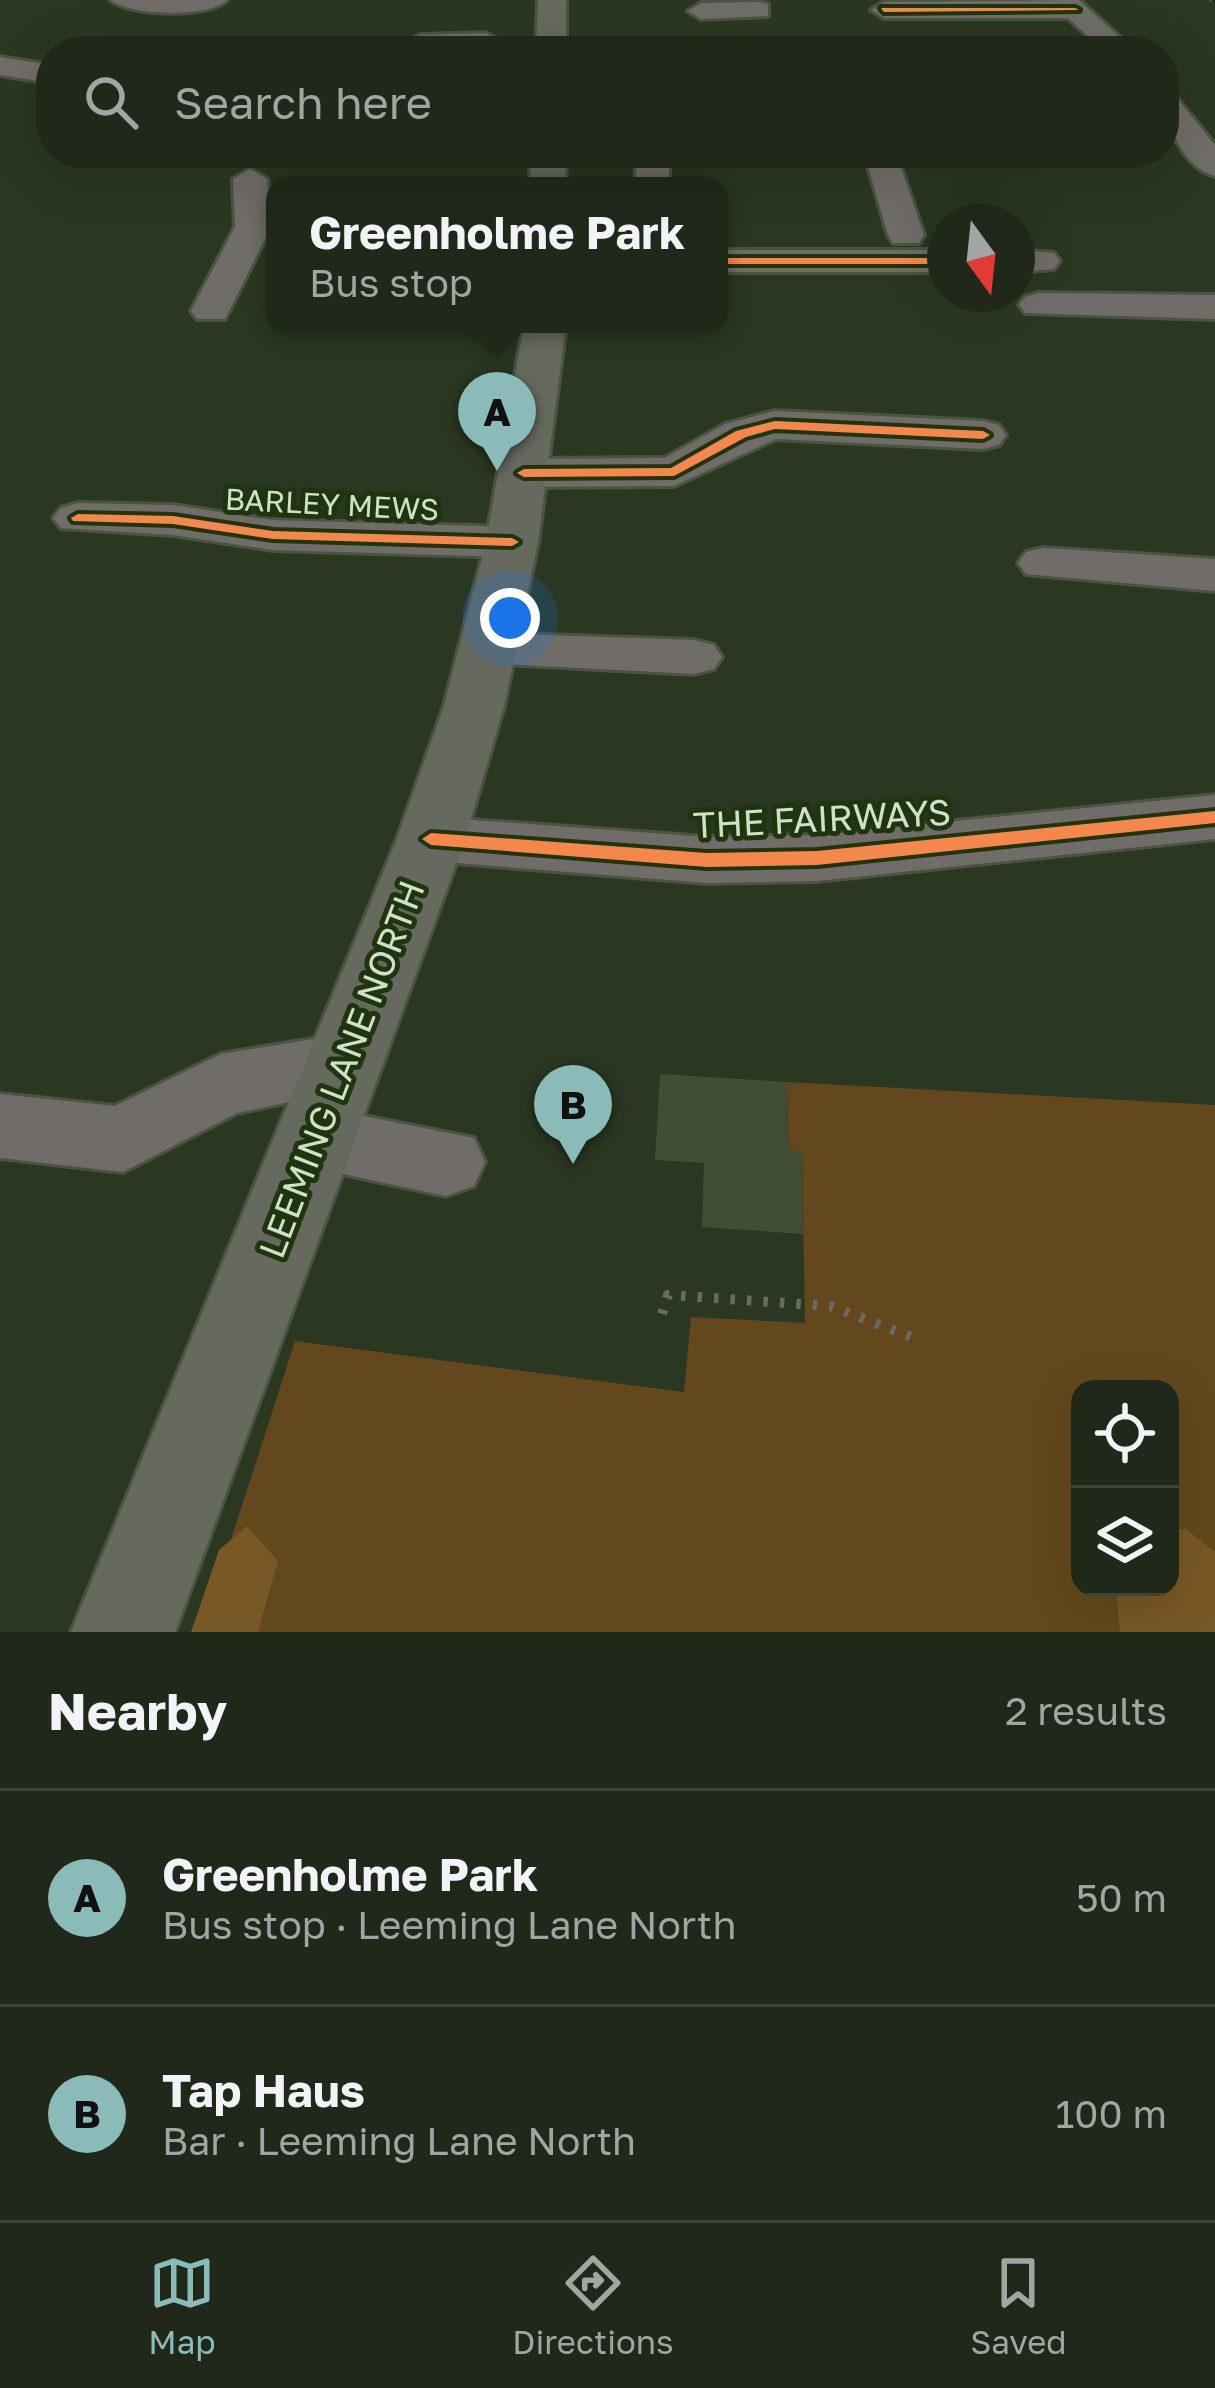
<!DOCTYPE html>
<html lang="en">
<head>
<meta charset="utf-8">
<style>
	body { margin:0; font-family:"Golos Text",sans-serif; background:#283122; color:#f1f3f6 }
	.controls { position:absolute; right:36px; bottom:36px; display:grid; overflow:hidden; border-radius:24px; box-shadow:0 12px 48px #0002 }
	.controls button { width:108px; height:108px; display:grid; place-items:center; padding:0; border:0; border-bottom:3px solid #3d4538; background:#202919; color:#f1f3f6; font:60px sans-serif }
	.compass { position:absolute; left:927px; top:204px; width:108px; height:108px; border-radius:50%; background:#202919; box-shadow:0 12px 48px #0002; rotate:165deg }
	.you { position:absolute; left:510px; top:618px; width:42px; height:42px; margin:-30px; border:9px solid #fff; border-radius:50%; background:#1a73e8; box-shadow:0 0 0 18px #1a73e833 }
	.badge { display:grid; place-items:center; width:78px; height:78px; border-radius:50%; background:#8bbbb9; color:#111; font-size:39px; font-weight:700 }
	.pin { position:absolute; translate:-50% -99px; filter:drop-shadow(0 3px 6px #0008) }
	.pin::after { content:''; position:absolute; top:63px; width:42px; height:36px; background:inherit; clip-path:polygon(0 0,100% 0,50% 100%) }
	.popup { position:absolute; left:266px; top:177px; width:462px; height:156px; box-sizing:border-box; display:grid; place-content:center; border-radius:24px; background:#202919; filter:drop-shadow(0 3px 9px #0005); font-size:39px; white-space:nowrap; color:#a2a6a2 }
	.popup b { font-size:45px; color:#f1f3f6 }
	.popup::after { content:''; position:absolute; left:50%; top:100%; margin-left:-24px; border:24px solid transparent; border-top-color:#202919 }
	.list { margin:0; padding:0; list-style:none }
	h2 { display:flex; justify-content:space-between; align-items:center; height:156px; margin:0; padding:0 48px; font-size:51px }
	h2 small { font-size:39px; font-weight:400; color:#a2a6a2 }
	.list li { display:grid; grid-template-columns:78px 1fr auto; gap:36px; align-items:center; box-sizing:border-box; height:216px; padding:0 48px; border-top:3px solid #3d4538 }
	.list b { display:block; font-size:45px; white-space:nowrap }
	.list p { margin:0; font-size:39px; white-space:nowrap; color:#a2a6a2 }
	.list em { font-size:39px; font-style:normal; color:#a2a6a2 }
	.icon { flex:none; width:66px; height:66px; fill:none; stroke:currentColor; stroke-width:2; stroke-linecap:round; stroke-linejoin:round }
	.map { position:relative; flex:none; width:1215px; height:1632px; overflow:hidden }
	.search { position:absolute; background:#202919; box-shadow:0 12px 48px #0002; left:36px; right:36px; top:36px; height:132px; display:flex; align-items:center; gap:30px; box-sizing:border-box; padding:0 42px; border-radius:48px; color:#a2a6a2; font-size:45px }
	.sheet { height:588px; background:#202919 }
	nav { display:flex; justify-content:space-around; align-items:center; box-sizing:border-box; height:168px; border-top:3px solid #3d4538; background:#202919; font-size:33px; color:#a2a6a2 }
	nav a { display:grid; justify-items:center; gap:6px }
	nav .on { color:#8bbbb9 }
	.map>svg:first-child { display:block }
	.green { fill:#62481c; fill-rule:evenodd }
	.forest { fill:#785824 }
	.building { fill:#404e35 }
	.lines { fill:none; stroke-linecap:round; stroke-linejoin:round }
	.minor-casing { stroke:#495441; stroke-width:6 }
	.highway-casing { stroke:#495441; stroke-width:6 }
	.path-far1 { stroke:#696a62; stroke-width:3; stroke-dasharray:1.5 4.5; stroke-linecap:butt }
	.path { stroke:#696a62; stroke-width:10; stroke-dasharray:4.5 12; stroke-linecap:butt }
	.minor { fill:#706d68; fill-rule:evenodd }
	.highway { fill:#666a5e; fill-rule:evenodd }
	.cycleway-casing { stroke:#1f350e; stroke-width:8 }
	.cycleway { fill:#f5874c; fill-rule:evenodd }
	.labels { text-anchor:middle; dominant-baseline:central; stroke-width:10; stroke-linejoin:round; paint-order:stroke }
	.far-street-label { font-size:30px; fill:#d2e0ca; stroke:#1f350e }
	.street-label { font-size:36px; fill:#d2e0ca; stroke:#1f350e }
</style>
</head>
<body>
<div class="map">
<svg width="1215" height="1632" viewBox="0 0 1215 1632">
	<rect width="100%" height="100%" fill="#2a3721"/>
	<path class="green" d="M787,1082l428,23v527h-1014l94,-291 389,51 7,-75 114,6 -3,-171 -14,-2zM1080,1389h90v198h-90z"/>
	<path class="forest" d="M247,1526l31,35 -20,71h-67l28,-82z
		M1186,1529l29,23v80h-95l-4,-45h54v-57z"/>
	<path class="building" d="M660,1074l127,8 1,68 14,1 1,83 -101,-7 2,-64 -49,-3z"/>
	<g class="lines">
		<g class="minor-casing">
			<path id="minor" d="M111,0h116c-17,18 -98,16 -116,0z
				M1079,0l56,51h-31l-36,-33h-184l-13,-8 13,-8z
				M759,2l9,2v12l-67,3 -13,-8 13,-8z
				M486,33l14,8 -4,6 -77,4 -13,-8 14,-8z
				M0,57l51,8v18l-51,-8z
				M1164,93l11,3 40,49v31c-32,-8 -51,-54 -51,-83z
				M637,153h32v33h-34z
				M864,153h32l28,82 -5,8h-26l-5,-8z
				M250,169l17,10 4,48 -46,92h-28l-6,-8 44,-84 -2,-48z
				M719,250h226v22h-226z
				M1017,250l37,3 6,8 -6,8 -37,3z
				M1039,293l176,2v24l-190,-6 -6,-8 6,-8z
				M775,411l208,10 16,4 7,10 -7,10 -16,4 -207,-10 -102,47 -150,1 -17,-4 -7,-10 7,-10 17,-4 141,-1 60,-34z
				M78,503l95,2 100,15 239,7 18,4 7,11 -7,11 -18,4 -239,-7 -100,-15 -112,-7 -8,-10 8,-10z
				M1044,548l171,11v32l-189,-17 -8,-11 8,-11z
				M487,633l207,7 20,5 8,12 -8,12 -20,5 -227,-12 -8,-12 8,-12z
				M1215,795v44l-398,42 -110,2 -276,-22 -23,-6 -9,-16 9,-16 23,-6 276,20 110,-2z
				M344,1034l26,9 11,21 -11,21 -133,28 -114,59 -123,-14v-64l115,12 106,-52z
				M314,1106l160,32 11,24 -11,24 -28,10 -159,-34 -12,-23 12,-23z"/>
		</g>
		<g class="highway-casing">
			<path id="highway" d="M538,0h28v51h-30z
				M531,153h34l1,33h-36z
				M524,324h42l-28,218 -34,164 -39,133 -290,793h-104l326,-793 47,-133 42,-164z"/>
		</g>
		<path class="path-far1" d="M1210,0l5,2"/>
		<path class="path" d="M662,1314l6,-19 163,11 88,34"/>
		<use href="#minor" class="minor"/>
		<use href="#highway" class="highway"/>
		<g class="cycleway-casing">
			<path id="cycleway" d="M881,8h194l4,2 -195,2z
				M719,258h226v6h-226z
				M775,421l208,10 7,4 -7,4 -208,-10 -29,8 -72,39 -150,1 -7,-4 7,-4 147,-1 65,-37z
				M78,514l95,2 100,15 239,7 7,4 -7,4 -239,-7 -100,-15 -100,-3 -2,-3z
				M1215,811v12l-398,42 -110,2 -276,-22 -9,-6 9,-6 276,20 110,-2z"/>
		</g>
		<use href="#cycleway" class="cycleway"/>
	</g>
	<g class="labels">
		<g class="far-street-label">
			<text transform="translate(332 504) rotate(3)">BARLEY MEWS</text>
		</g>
		<g class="street-label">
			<text transform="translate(822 818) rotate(-3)">THE FAIRWAYS</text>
			<text transform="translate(341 1069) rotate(-69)">LEEMING LANE NORTH</text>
		</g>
	</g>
</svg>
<div class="controls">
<button><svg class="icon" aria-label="locate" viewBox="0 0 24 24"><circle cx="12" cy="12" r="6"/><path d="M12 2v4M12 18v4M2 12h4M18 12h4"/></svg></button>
<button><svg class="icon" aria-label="layers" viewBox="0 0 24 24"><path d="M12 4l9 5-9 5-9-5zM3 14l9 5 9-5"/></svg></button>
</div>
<svg class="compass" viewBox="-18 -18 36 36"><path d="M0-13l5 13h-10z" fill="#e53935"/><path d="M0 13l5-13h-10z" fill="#a2a6a2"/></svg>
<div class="you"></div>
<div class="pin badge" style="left:497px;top:471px">A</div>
<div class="popup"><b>Greenholme Park</b>Bus stop</div>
<div class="pin badge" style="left:573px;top:1164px">B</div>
<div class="search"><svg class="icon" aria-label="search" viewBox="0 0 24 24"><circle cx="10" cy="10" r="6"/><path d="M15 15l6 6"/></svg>Search here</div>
</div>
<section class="sheet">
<h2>Nearby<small>2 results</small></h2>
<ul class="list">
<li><span class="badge">A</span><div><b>Greenholme Park</b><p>Bus stop · Leeming Lane North</p></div><em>50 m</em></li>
<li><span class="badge">B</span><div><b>Tap Haus</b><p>Bar · Leeming Lane North</p></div><em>100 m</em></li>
</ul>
</section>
<nav>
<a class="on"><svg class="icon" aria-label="map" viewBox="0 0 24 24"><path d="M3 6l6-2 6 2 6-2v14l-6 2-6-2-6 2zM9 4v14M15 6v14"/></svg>Map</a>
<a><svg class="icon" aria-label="directions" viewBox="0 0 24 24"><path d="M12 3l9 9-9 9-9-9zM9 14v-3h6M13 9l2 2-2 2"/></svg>Directions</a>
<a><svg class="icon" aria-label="saved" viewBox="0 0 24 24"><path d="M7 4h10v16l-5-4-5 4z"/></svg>Saved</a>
</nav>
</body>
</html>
